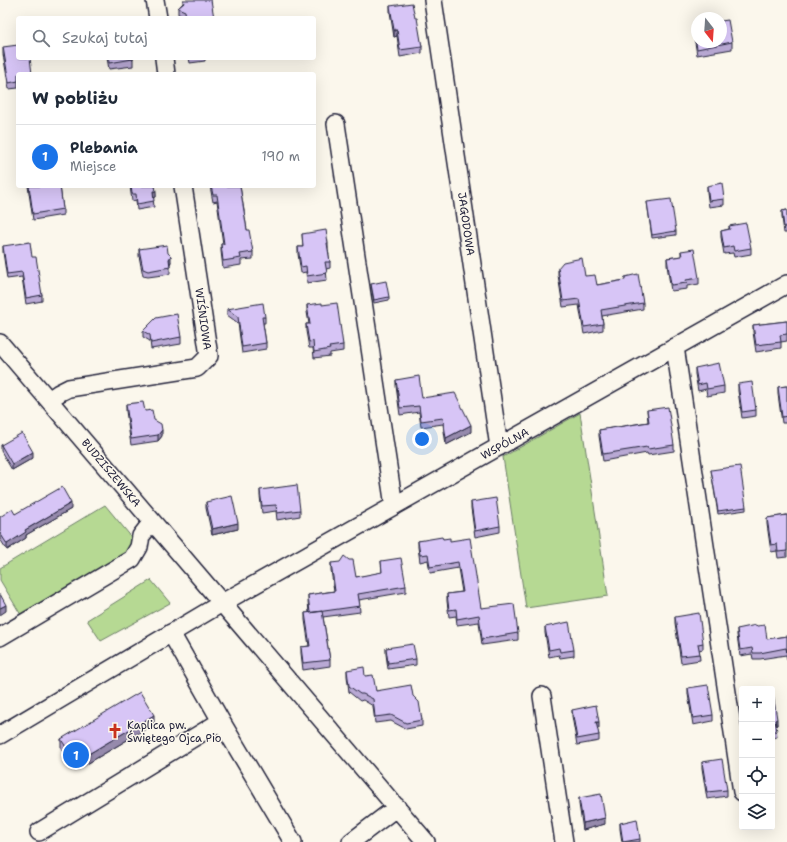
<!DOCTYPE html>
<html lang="pl">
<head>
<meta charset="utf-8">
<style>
	body { margin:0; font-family:"Shantell Sans",sans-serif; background:#f2f2f3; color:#1f2937 }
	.controls { position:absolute; right:12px; bottom:12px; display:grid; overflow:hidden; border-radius:4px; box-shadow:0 4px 16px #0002 }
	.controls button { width:36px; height:36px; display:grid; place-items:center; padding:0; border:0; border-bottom:1px solid #e0e1e3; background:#fff; color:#1f2937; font:20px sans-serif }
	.compass { position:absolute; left:691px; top:12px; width:36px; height:36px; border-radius:50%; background:#fff; box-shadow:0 4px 16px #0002; rotate:163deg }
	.you { position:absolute; left:422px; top:439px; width:14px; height:14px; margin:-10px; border:3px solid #fff; border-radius:50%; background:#1a73e8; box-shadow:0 0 0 6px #1a73e833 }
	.badge { display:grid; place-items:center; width:26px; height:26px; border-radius:50%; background:#1a73e8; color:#fff; font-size:13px; font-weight:700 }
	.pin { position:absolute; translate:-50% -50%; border:2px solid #fff; box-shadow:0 1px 4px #0006 }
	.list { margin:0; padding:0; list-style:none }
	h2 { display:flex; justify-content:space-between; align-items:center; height:52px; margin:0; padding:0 16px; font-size:17px }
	h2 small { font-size:13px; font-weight:400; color:#747a83 }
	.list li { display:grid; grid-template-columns:26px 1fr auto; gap:12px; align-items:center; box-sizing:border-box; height:64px; padding:0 16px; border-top:1px solid #e0e1e3 }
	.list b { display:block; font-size:15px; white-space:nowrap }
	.list p { margin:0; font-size:13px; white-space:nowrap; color:#747a83 }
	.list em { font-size:13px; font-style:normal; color:#747a83 }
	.icon { flex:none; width:22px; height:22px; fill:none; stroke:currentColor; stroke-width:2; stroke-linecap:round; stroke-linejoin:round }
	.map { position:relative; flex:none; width:787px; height:842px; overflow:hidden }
	.search { position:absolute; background:#fff; box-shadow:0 4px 16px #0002; left:16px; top:16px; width:300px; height:44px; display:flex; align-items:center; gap:10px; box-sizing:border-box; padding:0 14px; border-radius:4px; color:#747a83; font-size:15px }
	.panel { position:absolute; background:#fff; box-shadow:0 4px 16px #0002; left:16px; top:72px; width:300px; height:116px; border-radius:4px }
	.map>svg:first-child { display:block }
	.green { fill:#b6d993; stroke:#6c7e67 }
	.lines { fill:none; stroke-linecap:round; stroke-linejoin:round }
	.minor-casing { stroke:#22223b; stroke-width:20 }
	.minor { stroke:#fbf7ec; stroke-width:17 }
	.wall { fill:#b9a9d4; stroke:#22223b }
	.shaded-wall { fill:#968aac; stroke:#22223b }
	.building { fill:#d7c5f6; stroke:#22223b }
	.labels { text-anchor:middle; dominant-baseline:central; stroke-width:3; stroke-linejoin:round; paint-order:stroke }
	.street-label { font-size:11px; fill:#22223b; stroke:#fbf7ec }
	.poi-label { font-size:11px; fill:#22223b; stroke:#fbf7ec; text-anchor:start }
</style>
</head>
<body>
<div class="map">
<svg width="787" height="842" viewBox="0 0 787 842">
	<rect width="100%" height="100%" fill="#fbf7ec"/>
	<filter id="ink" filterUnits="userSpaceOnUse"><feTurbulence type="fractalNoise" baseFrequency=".025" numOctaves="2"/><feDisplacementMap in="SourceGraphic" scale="8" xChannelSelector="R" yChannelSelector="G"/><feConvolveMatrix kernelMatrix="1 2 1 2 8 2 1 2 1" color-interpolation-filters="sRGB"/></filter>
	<g filter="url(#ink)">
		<path class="green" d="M580,413l28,183 -82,12 -23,-151z
			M105,505l33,40 -117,70 -21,-35v-12z
			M151,580l19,23 -69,38 -14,-21z"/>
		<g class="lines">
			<g class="minor-casing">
				<path id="minor" d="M155,0l3,18
					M433,0l66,447
					M164,58l2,16
					M336,124l58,382
					M0,343l426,499
					M675,347l67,445
					M49,400l10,-7 10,-5 128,-20 12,-12 -26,-170
					M171,633l50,88 72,121
					M0,637l132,-78 7,-12 2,-11 11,-14
					M542,696l22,146
					M0,735l222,-132 565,-319
					M39,832l182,-111
					M351,842l46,-35"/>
			</g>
			<use href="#minor" class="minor"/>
		</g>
		<path class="wall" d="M183,0l31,18h-29v-1l-7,-3v-6l5,-5z
			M390,6l25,12 7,29v6l-22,4 -3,-21 -3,1 -4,-25z
			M693,24l39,18v7l-35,6 -4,-25z
			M3,47l15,27v14l-9,1 -6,-35z
			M107,58h26v8l-24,3z
			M189,58h16v3l-15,2z
			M28,186h32l3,23v6l-30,5z
			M130,186h25l1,11h-3l1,10 -17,3 -1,-10 -4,1z
			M210,186h30l7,44 6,22v7l-12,1v5l-18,3 -2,-17v-7h2l-6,-43 -4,1z
			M707,186l17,13v6l-15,2 -2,-15z
			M647,202l29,29v4l-24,3z
			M787,210v23h-3l-2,-16v-6z
			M729,226l22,22v6l-17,3 -1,-4 -9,1 -3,-17v-6l8,-2z
			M302,234l26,9v7l2,12v6l-4,1 1,11 -20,3 -1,-11 -5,1 -3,-19v-7h5z
			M3,246l29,11 10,38v6l-16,3 -4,-27 -15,2 -4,-27z
			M139,249l29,4 3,9 -1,2v10l-22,3 -5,-1 -4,-20z
			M681,251l18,27v6l-12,2v3l-16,2 -4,-26v-7l14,-2z
			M558,268l27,8 12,9 28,-5v-3l18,26v6l-41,7 1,8v6l-19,4 -5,-29 -16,2 -5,-32z
			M371,284l18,13v3l-15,3z
			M307,305h15l21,40v6l-13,2v3l-16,2 -1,-10h-4l-3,-17v-7h3l-2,-12z
			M227,309l38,8v6h-2l3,20v6l-24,4 -4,-30 -11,-8z
			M787,321v20l-6,1v6l-25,4 -3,-20v-7z
			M143,331l38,6v7l-30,5 -1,-8 -7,-4z
			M695,368l29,18v7l-17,3 -1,-7 -8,2 -3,-17z
			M396,380l26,18 49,34 -25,13 -3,-21 -22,3 -2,-15 -19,3 -4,-29z
			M738,384l18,26v6l-14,2 -4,-27z
			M787,386v37h-5l-4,-29v-7z
			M126,404l19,7 17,25 -4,5 -27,4 -5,-34z
			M647,410l27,35v6l-26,4 -1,-2 -44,8 -4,-25v-6l49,-8z
			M1,445l32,13 -21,12 -11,-19z
			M711,470l35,37v3l-28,4z
			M260,490l40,20v6l-23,4 -1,-9 -14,2 -2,-17z
			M206,502l32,27 -26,6 -6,-27z
			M471,502l29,24v6l-25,5 -4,-29z
			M71,509l-45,26v3l-19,12 -7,-11v-22l15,-3z
			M787,515v42l-9,1 -1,-7 -6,1 -4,-28v-6z
			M443,539l7,2 31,67 37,25v7l-36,5 -3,-23 -22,3 -1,-9 -7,1 -2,-16v-7l15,-2 -4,-24 -28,5 -2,-13 -8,2 -2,-15v-6z
			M381,561l25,25v6l-47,8 1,12 -37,5 7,43v6l-27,4 -2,-17v-6l8,-1 -4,-26v-7h4l-1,-12v-6l26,-4 -3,-21v-7l25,14 26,-4z
			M675,617l28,26v6l-4,1 1,10 -19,3 -6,-40z
			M545,627l29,23v6l-14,2 -1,-3 -10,2 -4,-24z
			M737,629l30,10 20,-3v23l-1,-4 -26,4h-7l-1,-5 -12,2 -3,-21z
			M386,648l30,11v6l-28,4 -2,-15z
			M347,670l18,6 11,15 37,5 9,24v6l-16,3 -15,-8 -16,2 -2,-17 -10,-6 -3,1 -11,-9 -2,-16z
			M688,688l25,27v6l-20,4 -5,-31z
			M772,694l5,31 -1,1 1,11 -5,1z
			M572,710l27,18 -2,1 2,6v6l-22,4 -5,-29z
			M154,724l-79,47 -14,-23v-9z
			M702,762l25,28v6l-20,3 -5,-31z
			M579,798l26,26 -22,6 -4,-26z
			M620,823l20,16v3h-18l-2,-13z"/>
		<path class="shaded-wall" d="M394,30h3v6l-3,1z
			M153,191h3v6l-3,1z
			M171,256v6l-2,3v-6z
			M471,425v7l-25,13v-7z
			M162,430v6l-4,5v-6z
			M33,452v6l-21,12v-6z
			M71,503v6l-45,26v3l-19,12v-6l18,-14z
			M238,523v6l-26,6v-6z
			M6,605v6l-6,4v-7z
			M154,715v9l-79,47v-9z
			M777,719v6l-2,1v-6z
			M596,722h3v6l-3,1z
			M605,818v6l-22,6v-7z"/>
		<path class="building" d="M183,0h28l3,18h-28l-1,-7 -7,-3 6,-5z
			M412,3l3,15h2l5,29 -22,3 -3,-20h-3l-4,-24z
			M728,20l4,22 -35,7 -4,-25h4v18h24v-21z
			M18,45v13h12l2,16h-14v7l-9,2 -6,-36z
			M109,58h24v1l-24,4z
			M722,183l2,16 -15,2 -2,-15z
			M29,186h31l3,23 -30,5z
			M131,186h24l1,5h-3l1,10 -17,3 -1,-10h-4z
			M211,186h29l7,44h2l4,22 -13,2 1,4 -18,3 -2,-17h3l-7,-49h-4z
			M671,199l5,32 -24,4 -5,-33z
			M787,210v17h-3l-2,-16z
			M746,223l5,25 -17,3 -1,-5 -9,2 -3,-17 9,-2 -1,-3z
			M326,230l2,13h-1l3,19h-5l2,11 -20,3 -1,-10 -5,1 -3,-20h5l-1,-13z
			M30,242l2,15h4l6,38 -16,3 -4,-26 -15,2 -4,-28z
			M167,245l1,8 3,3 -2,3 1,8 -22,4 -5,-2 -4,-20z
			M694,249l5,29 -13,2 1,3 -16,2 -4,-27 15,-2 -1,-5z
			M582,258l3,18 10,-1 2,10 28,-5v-3l13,-3 5,29 -42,7 2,14 -19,3 -5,-28 -16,2 -5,-33 5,-6z
			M386,281l3,16 -15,3 -3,-16z
			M263,303l2,14h-3l4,26 -24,4 -4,-30 -11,-8z
			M322,303v2l15,-2 6,42 -14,2 1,2 -16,3 -1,-11 -4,1 -3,-18h4l-3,-19z
			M177,314l4,23 -30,6 -1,-8 -7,-4 13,-13z
			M787,321v13l-7,1 1,7 -25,3 -3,-20z
			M719,363l5,23 -17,3 -1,-6 -8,2 -3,-17z
			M419,376l3,22 33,-5 16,32 -25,13 -3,-20 -22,3 -2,-15 -19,2 -4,-28z
			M752,382l4,28 -14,2 -4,-28z
			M787,386v30l-5,1 -4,-30z
			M143,402l2,9 7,-1 2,10 7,4 1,6 -4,5 -27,4 -5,-35z
			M668,407l6,38 -26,4 -1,-2 -44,7 -4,-24 50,-8 -2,-12z
			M22,433l11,19 -21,12 -11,-19z
			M740,466l6,41 -28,4 -7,-41z
			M297,485l3,25 -23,3 -1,-8 -14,1 -2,-16z
			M62,487l9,16 -46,27 1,2 -19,12 -7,-11v-16l12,-8 3,5z
			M232,496l6,27 -26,6 -6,-27z
			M496,498l4,28 -25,5 -4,-29z
			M787,515v36l-9,1 -1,-8 -6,1 -4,-27z
			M442,537l1,2 7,-1v3l20,-3 11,70 33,-4 4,29 -36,6 -3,-24 -22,4 -1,-10 -7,1 -2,-16 16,-2 -5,-30 -28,5 -2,-13 -8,1 -2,-14z
			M344,556l5,4h4l3,17 26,-5 -1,-11 20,-3 5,28 -48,8 2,12 -50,7 -2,-18 27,-4 -4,-28 9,-1z
			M0,594l6,11 -6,3z
			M322,611l8,49 -27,3 -2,-16 9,-1 -5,-33z
			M699,613l4,30 -5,1 2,10 -19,2 -6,-39z
			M569,622l5,28 -14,2 -1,-4 -10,2 -4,-23z
			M756,625l1,1 8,-1 2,14 20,-3v17l-1,-5 -26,5h-7l-1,-5 -12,2 -3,-21z
			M413,644l3,15 -28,4 -2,-15z
			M364,667l1,9 8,-1 3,16 35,-6 2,11 6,6 3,18 -16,3 -15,-8 -16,2 -2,-18 -10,-5h-3l-11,-8 -2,-16z
			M708,685l5,30 -20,3 -5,-30z
			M140,692l14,23 -79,47 -14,-23z
			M772,694h1l4,25 -2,1 2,11h-5z
			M596,705l3,17h-3l3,13 -22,4 -5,-29z
			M722,759l5,31 -20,2 -5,-30z
			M601,794l4,24 -22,5 -4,-25z
			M637,819l3,20 -17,3 -3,-19z"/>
	</g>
	<defs>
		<g id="church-bare" transform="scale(1.2)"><path d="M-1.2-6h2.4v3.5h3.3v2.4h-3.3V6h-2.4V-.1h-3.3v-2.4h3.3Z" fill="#c8321e" stroke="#fbf7ec" stroke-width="2.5" paint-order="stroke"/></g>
	</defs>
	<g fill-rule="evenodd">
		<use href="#church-bare" x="115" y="731"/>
	</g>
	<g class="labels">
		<g class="street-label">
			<text transform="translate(466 224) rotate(82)">JAGODOWA</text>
			<text transform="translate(203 319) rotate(82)">WIŚNIOWA</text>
			<text transform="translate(505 444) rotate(-29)">WSPÓLNA</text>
			<text transform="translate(111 473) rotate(50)">BUDZISZEWSKA</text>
		</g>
		<g class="poi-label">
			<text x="127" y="725">Kaplica pw.<tspan x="127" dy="13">Świętego Ojca Pio</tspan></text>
		</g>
	</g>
</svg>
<div class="controls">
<button>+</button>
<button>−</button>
<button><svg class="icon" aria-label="locate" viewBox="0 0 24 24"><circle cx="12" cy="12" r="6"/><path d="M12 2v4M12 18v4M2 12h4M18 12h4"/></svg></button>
<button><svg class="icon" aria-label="layers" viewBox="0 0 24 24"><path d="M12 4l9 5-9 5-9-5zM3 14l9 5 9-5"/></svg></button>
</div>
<svg class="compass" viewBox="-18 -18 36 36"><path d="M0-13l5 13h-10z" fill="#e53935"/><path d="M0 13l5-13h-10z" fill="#747a83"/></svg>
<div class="you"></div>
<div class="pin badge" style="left:76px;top:755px">1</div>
<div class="search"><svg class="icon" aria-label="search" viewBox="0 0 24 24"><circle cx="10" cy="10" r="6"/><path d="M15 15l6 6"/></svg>Szukaj tutaj</div>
<section class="panel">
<h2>W pobliżu<small></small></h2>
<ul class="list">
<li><span class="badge">1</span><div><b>Plebania</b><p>Miejsce</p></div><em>190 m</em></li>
</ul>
</section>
</div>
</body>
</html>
